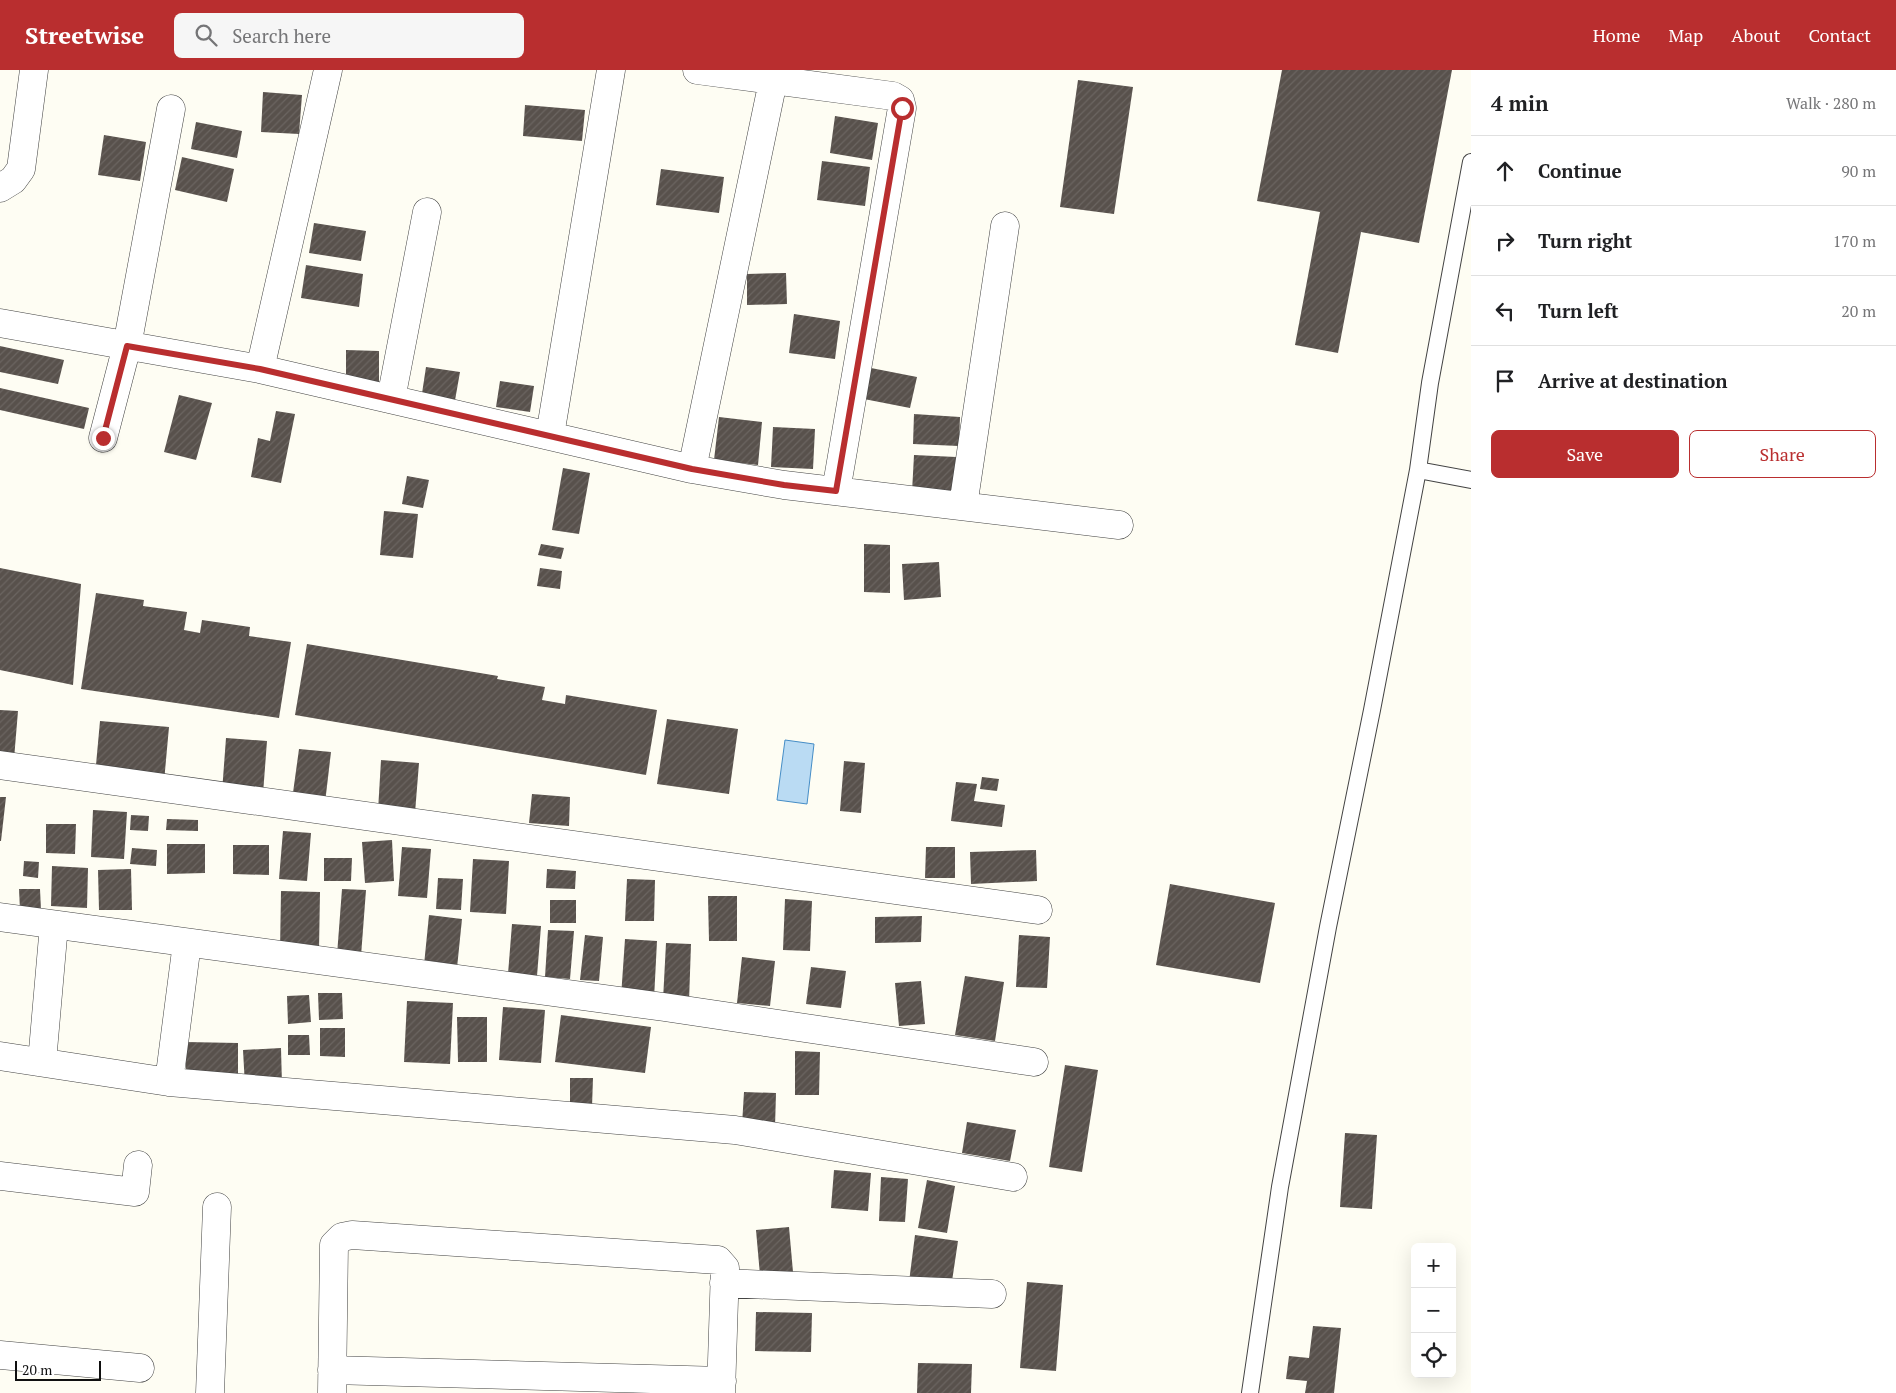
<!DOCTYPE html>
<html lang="en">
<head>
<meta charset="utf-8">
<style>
	body { margin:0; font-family:"PT Serif",serif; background:#f6f6f6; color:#202124 }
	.controls { position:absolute; right:15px; bottom:15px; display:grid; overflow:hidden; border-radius:8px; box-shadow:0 5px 20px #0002 }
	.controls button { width:45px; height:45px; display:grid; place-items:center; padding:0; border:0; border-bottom:1px solid #e0e0e0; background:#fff; color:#202124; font:25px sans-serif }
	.scale { position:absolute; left:15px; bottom:12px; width:86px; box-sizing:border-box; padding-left:5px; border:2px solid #101010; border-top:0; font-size:14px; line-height:18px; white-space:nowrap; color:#101010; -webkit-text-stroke:4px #fff; paint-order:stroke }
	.stop { position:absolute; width:15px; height:15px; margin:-11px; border:4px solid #b92e2f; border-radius:50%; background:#fff }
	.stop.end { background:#b92e2f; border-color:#fff; box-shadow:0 1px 5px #0008 }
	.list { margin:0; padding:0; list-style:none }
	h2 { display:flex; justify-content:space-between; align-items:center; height:65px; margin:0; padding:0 20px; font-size:21px }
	h2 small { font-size:16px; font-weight:400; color:#757577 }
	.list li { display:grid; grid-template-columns:32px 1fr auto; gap:15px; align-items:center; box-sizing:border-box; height:70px; padding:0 20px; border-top:1px solid #e0e0e0 }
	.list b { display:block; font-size:19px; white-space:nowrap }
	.list em { font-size:16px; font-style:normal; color:#757577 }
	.actions { display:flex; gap:10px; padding:15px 20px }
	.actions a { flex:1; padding:11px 0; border:1px solid #b92e2f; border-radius:8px; text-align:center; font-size:18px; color:#b92e2f }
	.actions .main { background:#b92e2f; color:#fff }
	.icon { flex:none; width:28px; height:28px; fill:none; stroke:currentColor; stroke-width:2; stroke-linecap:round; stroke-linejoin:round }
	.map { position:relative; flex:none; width:1471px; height:1323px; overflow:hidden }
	header { display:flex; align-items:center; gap:30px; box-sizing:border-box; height:70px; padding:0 25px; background:#b92e2f; color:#fff }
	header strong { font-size:24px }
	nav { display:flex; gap:28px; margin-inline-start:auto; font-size:18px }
	.search { width:350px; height:45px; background:#f6f6f6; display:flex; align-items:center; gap:12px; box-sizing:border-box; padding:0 18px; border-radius:8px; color:#757577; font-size:19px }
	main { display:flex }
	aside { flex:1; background:#fff }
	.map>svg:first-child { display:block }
	.water { fill:#badbf3; stroke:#458dc6 }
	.building { fill:url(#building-hatch) }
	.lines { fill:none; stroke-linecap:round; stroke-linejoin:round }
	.service-casing { stroke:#434343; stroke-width:18 }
	.minor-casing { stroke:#434343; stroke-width:29 }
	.service { stroke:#fff; stroke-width:16 }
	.minor { stroke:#fff; stroke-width:28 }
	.route { stroke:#b92e2f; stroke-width:6 }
</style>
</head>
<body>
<header>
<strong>Streetwise</strong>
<div class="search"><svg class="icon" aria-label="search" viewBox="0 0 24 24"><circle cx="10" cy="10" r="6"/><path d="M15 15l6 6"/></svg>Search here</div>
<nav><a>Home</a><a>Map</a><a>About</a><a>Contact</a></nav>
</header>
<main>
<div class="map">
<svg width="1471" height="1323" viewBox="0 0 1471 1323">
	<defs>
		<pattern id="building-hatch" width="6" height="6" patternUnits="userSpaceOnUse" patternTransform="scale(1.25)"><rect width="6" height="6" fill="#58514c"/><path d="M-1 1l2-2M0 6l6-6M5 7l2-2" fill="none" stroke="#6b6561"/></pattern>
	</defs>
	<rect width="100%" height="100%" fill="#fefdf3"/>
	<path class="water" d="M785,670l29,4 -7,60 -30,-4z"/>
	<path class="building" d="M1282,0h170l-33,173 -58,-11 -23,121 -43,-8 25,-133 -63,-11z
		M1078,10l55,7 -19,127 -54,-7z
		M263,22l39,3 -3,39 -38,-2z
		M525,35l60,5 -3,31 -59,-5z
		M835,46l43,7 -6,37 -42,-7z
		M196,52l46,9 -5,27 -46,-9z
		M104,65l42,7 -6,39 -42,-6z
		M182,87l52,12 -7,33 -52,-12z
		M822,91l48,6 -5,39 -48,-6z
		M661,99l63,8 -5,36 -63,-8z
		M314,153l52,8 -5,30 -52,-8z
		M306,195l57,9 -4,33 -58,-9z
		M786,203l1,31 -40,1v-31z
		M794,244l46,7 -5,38 -46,-6z
		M0,276l64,14 -6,24 -58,-12z
		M346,280l33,1v36l-33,-1z
		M426,297l34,5 -6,34 -33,-6z
		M871,298l46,9 -7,31 -46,-9z
		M500,311l34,5 -4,26 -34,-5z
		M0,318l89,20 -5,21 -84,-19z
		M179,325l33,8 -16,57 -32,-8z
		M276,341l19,3 -14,69 -30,-6 7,-39 12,3z
		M914,344l46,3 -1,29 -46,-2z
		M719,347l43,5 -4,43 -44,-5z
		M773,357l42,2 -2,40 -42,-2z
		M914,385l42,2 -1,36 -43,-1z
		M563,398l27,5 -11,61 -27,-4z
		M407,406l22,4 -6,28 -21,-4z
		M384,441l34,3 -5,44 -33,-3z
		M541,474l23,4 -3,11 -23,-4z
		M864,474l26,1v48l-26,-1z
		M939,492l2,35 -37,3 -2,-36z
		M0,498l81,16 -8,101 -73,-15z
		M540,498l22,3 -2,18 -23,-3z
		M96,523l48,7 -1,6 44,6 -3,18 16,3 2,-13 48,7 -1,9 42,6 -12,76 -198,-29z
		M307,574l191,32 -1,3 48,8 -3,13 23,4 1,-9 91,15 -11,65 -351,-60z
		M0,640l18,1 -4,48 -14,-1z
		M667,649l71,10 -9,65 -72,-10z
		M100,651l69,6 -5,55 -69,-6z
		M226,668l41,3 -4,53 -41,-2z
		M299,679l32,3 -6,51 -33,-3z
		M381,690l38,3 -4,50 -37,-2z
		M844,691l21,2 -4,50 -21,-2z
		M982,707l17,2 -2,12 -17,-2z
		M956,712l21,2 -3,17 31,4 -3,22 -51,-6z
		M532,724l38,3 -1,29 -40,-3z
		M0,727h6l-5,44h-1z
		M93,740l34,2 -3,47 -33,-2z
		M131,745l18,1 -1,15 -18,-1z
		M167,749l31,1v11l-32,-1z
		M46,754h30l-1,30 -29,-1z
		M283,761l28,2 -4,48 -28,-2z
		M392,770l2,41 -29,2 -3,-41z
		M167,774h38v29l-38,1z
		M233,775h36v30l-36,-1z
		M402,777l29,2 -4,49 -29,-2z
		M926,777h29v31h-30z
		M132,778l25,2 -1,16 -26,-2z
		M1036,780l1,31 -66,3 -1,-32z
		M324,788h28l-1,23h-27z
		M473,789l36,2 -3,53 -36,-2z
		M24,791l15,1 -1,16 -15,-2z
		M52,796l36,2 -1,40 -36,-2z
		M131,799l1,41h-33l-1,-40z
		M547,799l29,2 -1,18 -29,-1z
		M438,808l25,1 -2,31 -25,-1z
		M627,809l28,1 -1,41h-29z
		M1170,814l105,19 -15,80 -104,-18z
		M19,819h21l1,21h-21z
		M342,819l24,1 -5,66 -24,-1z
		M281,821l39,1 -1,58h-39z
		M708,826h29v45h-28z
		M785,829l27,2 -2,50 -27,-1z
		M550,830h26v23h-26z
		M429,845l33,4 -5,49 -33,-3z
		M922,846l-1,26 -46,1v-26z
		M512,854l29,2 -4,50 -29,-2z
		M548,860l26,1 -4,48 -25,-2z
		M585,865l18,2 -4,44 -19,-1z
		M1019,865l31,2 -3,51 -31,-1z
		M625,869l32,2 -3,58 -33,-2z
		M666,873l25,1 -2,58 -26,-2z
		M742,887l33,4 -5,45 -33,-3z
		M811,897l35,4 -5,37 -35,-4z
		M965,906l39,6 -9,59 -40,-6z
		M921,911l4,43 -26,2 -4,-43z
		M318,923h24l1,26 -24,1z
		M309,925l2,27 -23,2 -1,-28z
		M407,931l46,2 -3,61 -46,-2z
		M503,937l42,3 -4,53 -42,-3z
		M561,945l90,12 -6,46 -90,-11z
		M457,947h30v45h-29z
		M320,958h25v29l-25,-1z
		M288,965h21l1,20h-22z
		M186,972l52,1v40l-52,-1z
		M281,978l1,37 -37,1 -2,-36z
		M795,981l25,1 -1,43h-24z
		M1065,995l33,5 -16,102 -33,-5z
		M570,1008h23l-1,29 -22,-1z
		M744,1022l32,1 -1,34 -33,-2z
		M967,1052l49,8 -6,31 -48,-8z
		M1345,1063l32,2 -5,74 -32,-2z
		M834,1100l37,3 -3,38 -37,-3z
		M881,1107l27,2 -3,43 -26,-1z
		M927,1110l28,6 -8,47 -29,-5z
		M789,1157l4,45 -33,3 -4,-45z
		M915,1165l43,6 -7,47 -42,-6z
		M1027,1212l36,3 -7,86 -36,-3z
		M756,1242l56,1 -1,39 -56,-1z
		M1313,1256l28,2 -7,65h-29l2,-12 -21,-2 3,-23 20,2z
		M918,1293l54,1 -1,29h-54z"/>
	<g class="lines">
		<g class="service-casing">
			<path id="service" d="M1418,400l53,10
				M1250,1323l30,-206 48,-260 44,-217 46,-240 12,-87 41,-221"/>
		</g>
		<g class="minor-casing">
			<path id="minor" d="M697,0l196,26 7,4 2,8 -66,383
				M0,118l13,-8 8,-11 13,-99
				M0,253l260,46 432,100 92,16 335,40
				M260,299l68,-299
				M391,329l36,-187
				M550,365l61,-365
				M103,368l24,-92 44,-237
				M692,399l81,-388
				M963,436l42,-280
				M0,695l1038,145
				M0,847l664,90 370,55
				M0,986l169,26 566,48 278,47
				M42,992l12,-137
				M169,1012l18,-139
				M0,1106l135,16 3,-27
				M724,1213l268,11
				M0,1285l140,13
				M332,1300l390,11
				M210,1323l7,-186
				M332,1323l2,-148 8,-8 10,-2 366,25 7,8 -4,125"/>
		</g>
		<use href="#service" class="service"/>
		<use href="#minor" class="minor"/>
	</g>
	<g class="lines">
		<path class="route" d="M103,368l24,-92 133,23 432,100 92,16 52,6 66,-383"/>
	</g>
</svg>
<div class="controls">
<button>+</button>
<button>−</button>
<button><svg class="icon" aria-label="locate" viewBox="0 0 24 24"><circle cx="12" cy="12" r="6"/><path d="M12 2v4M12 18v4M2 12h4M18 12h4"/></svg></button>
</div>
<div class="scale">20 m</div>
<div class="stop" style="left:902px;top:38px"></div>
<div class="stop end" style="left:103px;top:368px"></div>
</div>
<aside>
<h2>4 min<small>Walk · 280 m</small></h2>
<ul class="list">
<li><svg class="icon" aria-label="ahead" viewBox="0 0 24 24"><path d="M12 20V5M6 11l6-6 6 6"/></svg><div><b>Continue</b></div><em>90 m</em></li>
<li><svg class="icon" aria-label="right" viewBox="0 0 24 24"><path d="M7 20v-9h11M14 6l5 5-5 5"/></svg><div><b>Turn right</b></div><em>170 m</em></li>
<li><svg class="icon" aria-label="left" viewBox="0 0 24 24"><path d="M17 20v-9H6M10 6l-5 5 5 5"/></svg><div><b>Turn left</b></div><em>20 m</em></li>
<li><svg class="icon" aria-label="arrive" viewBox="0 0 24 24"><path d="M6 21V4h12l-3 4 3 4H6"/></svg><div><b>Arrive at destination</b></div></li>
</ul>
<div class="actions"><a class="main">Save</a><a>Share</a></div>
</aside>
</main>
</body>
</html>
